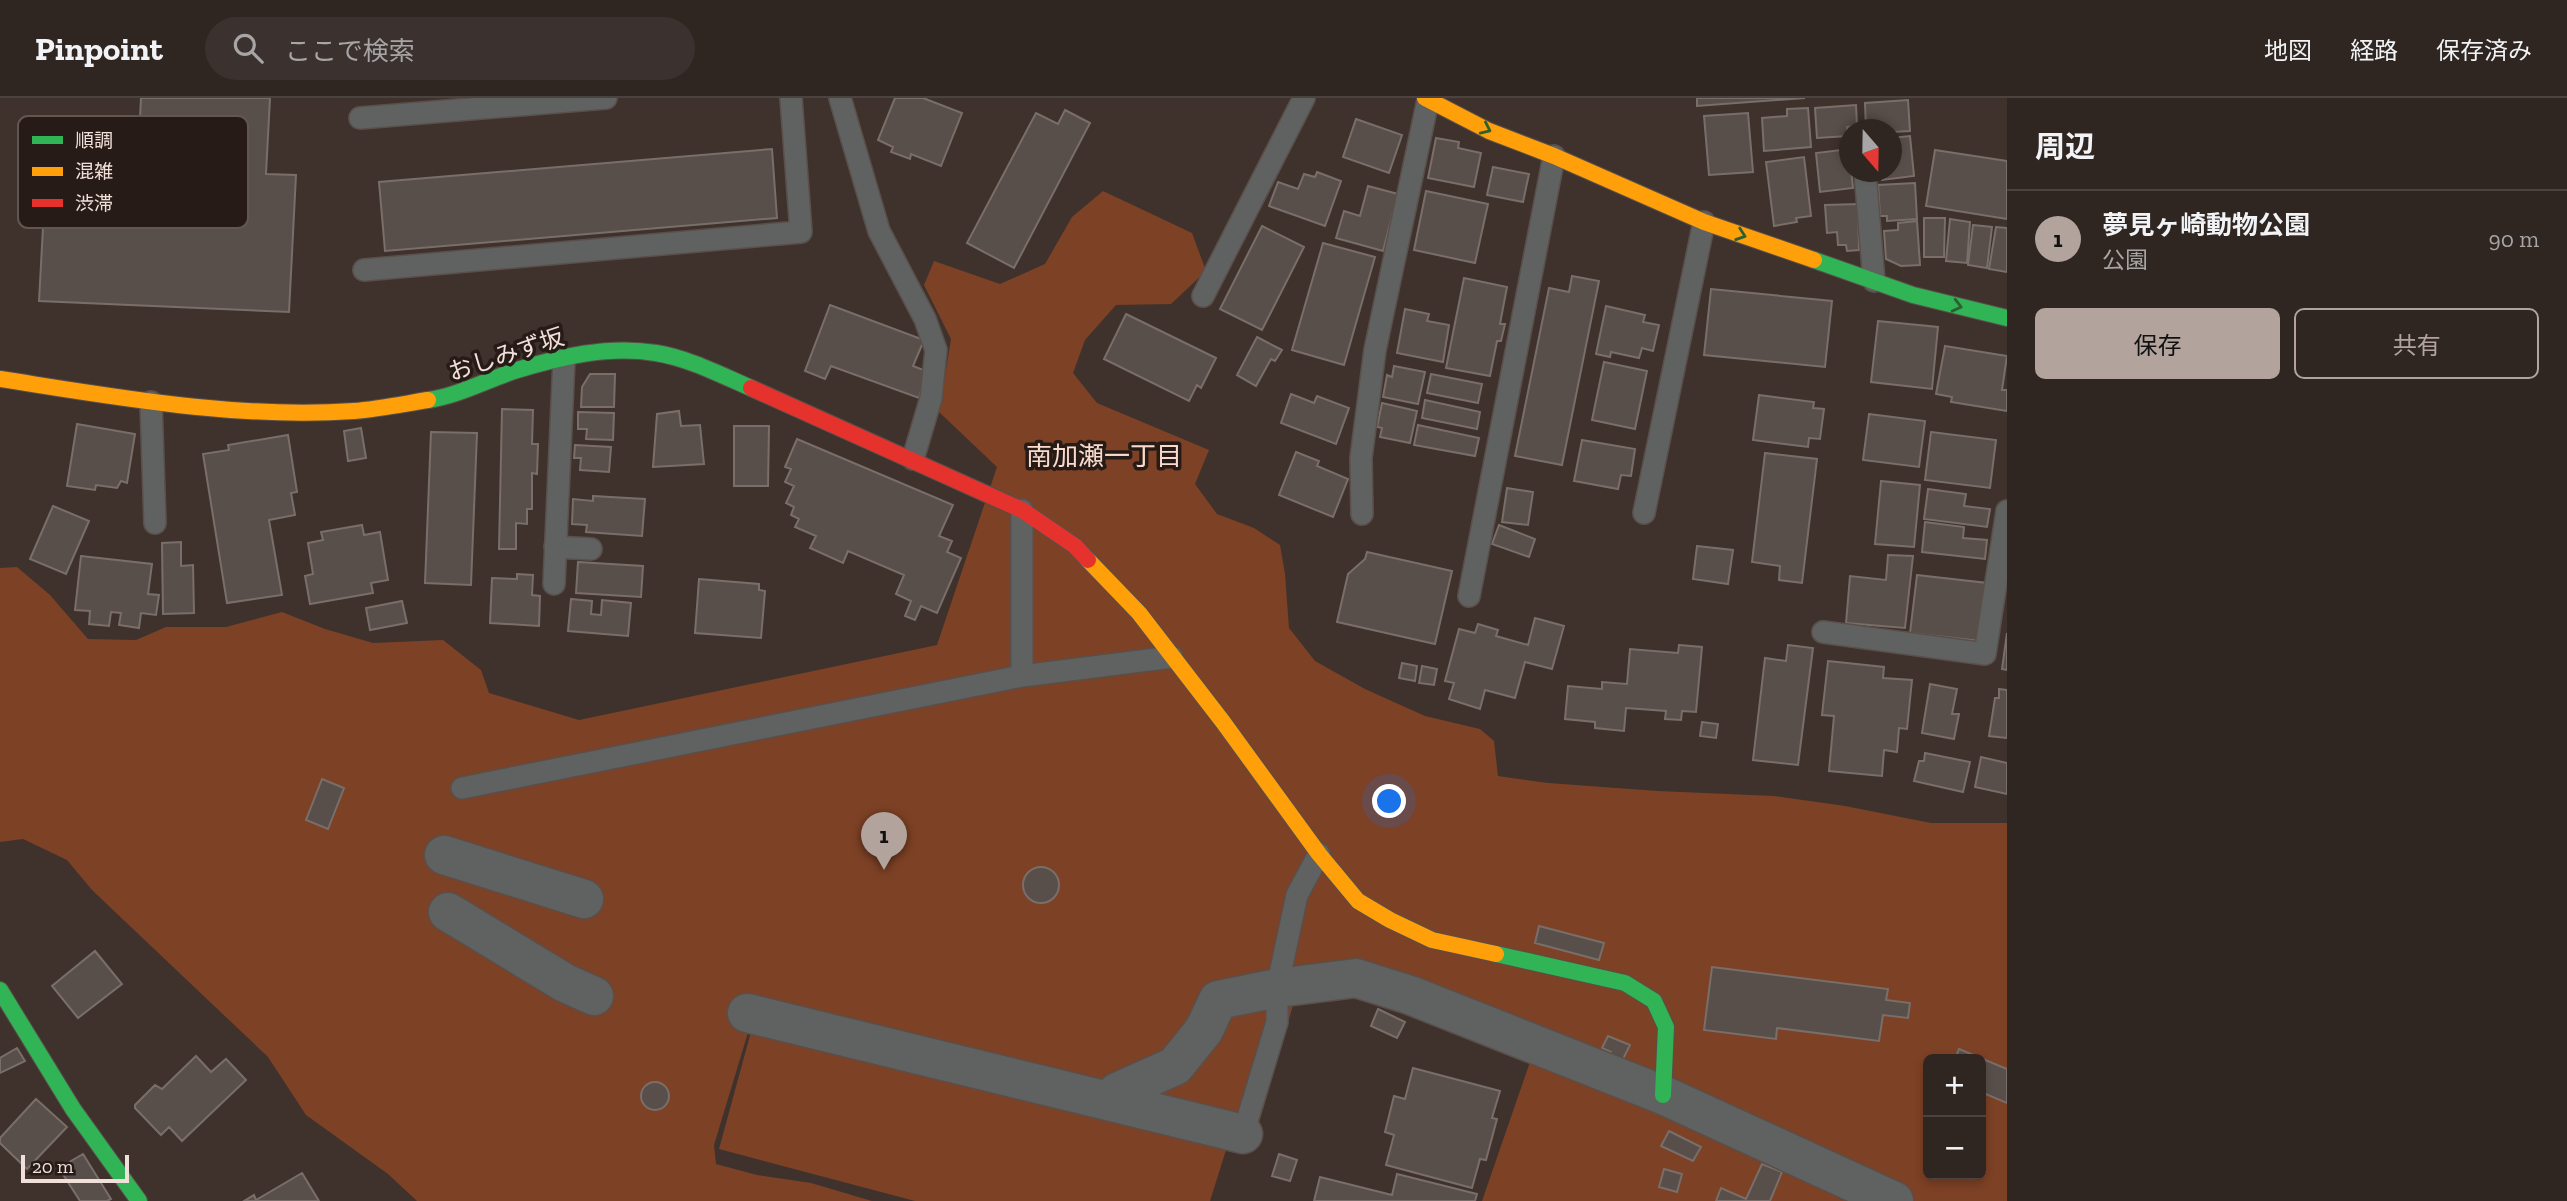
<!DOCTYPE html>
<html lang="ja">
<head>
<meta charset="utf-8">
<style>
	body { margin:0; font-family:"Zilla Slab","Noto Sans JP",serif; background:#3b322f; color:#f1f3f6 }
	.controls { position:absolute; right:21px; bottom:21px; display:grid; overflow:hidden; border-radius:10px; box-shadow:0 4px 10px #0003 }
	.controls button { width:63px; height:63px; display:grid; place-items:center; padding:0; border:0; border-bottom:2px solid #4a4340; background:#2f2622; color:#f1f3f6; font:35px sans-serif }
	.compass { position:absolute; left:1839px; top:21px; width:63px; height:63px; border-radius:50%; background:#2f2622; box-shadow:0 4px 10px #0003; rotate:160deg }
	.scale { position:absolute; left:21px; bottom:18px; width:108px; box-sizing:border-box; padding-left:7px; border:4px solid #f0e0d9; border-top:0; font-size:19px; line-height:24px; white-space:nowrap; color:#f0e0d9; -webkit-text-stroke:5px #261b16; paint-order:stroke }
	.you { position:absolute; left:1390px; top:704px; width:24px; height:24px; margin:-18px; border:5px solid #fff; border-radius:50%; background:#1a73e8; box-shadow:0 0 0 10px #1a73e833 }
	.badge { display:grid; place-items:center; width:46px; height:46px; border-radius:50%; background:#b2a39d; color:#111; font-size:23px; font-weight:700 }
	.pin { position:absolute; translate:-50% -58px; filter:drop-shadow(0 2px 4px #0008) }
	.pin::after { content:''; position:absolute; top:37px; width:24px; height:21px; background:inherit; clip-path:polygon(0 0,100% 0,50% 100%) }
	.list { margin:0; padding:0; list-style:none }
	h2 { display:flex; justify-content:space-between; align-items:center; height:91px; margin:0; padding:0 28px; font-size:30px }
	h2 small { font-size:23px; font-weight:400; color:#a7a5a5 }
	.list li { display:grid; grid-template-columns:46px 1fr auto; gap:21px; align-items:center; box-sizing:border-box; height:98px; padding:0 28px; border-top:2px solid #4a4340 }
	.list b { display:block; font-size:26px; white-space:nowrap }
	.list p { margin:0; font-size:23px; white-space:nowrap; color:#a7a5a5 }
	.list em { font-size:23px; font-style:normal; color:#a7a5a5 }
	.actions { display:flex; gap:14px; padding:21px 28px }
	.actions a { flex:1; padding:16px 0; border:2px solid #b2a39d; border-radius:10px; text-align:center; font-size:24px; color:#b2a39d }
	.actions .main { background:#b2a39d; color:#111 }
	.icon { flex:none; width:38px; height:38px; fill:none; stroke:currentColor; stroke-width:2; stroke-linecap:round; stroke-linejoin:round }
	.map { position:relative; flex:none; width:2007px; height:1103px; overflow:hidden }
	header { display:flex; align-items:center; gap:42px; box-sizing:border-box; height:98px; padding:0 35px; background:#2f2622; border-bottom:2px solid #4a4340 }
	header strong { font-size:33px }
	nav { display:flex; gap:38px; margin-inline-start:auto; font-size:24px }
	.search { width:490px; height:63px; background:#3b322f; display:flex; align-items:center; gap:18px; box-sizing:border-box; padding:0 24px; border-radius:38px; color:#a7a5a5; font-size:26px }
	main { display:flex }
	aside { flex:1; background:#2f2622 }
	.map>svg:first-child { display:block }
	.green { fill:#7d4125; fill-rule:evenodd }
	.building { fill:#594f4a; stroke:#796e69; stroke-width:2 }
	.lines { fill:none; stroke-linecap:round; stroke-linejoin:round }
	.lane-casing { stroke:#5a4f4a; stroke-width:24 }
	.street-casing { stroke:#5a4f4a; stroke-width:41 }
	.fast-casing { stroke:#5a4f4a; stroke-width:18 }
	.slow-casing { stroke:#5a4f4a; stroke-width:18 }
	.jam-casing { stroke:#5a4f4a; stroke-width:18 }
	.lane { stroke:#606261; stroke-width:21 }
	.street { stroke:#606261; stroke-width:38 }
	.fast { stroke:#30b455; stroke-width:16 }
	.slow { stroke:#ff9f0a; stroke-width:16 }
	.jam { stroke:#e5322d; stroke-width:16 }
	.oneway { stroke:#2a6032 }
	.labels { text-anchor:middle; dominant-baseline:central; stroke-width:7; stroke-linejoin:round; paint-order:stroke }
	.street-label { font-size:24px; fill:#f0e0d9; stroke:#261b16 }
	.neighbourhood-label { font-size:26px; fill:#f9dacc; stroke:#261b16 }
	.key { fill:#261b16; stroke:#635650; stroke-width:2 }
	.key-label { font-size:19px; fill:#f0e0d9 }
</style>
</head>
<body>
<header>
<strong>Pinpoint</strong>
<div class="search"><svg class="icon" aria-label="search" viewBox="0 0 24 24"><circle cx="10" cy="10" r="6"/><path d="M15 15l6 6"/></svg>ここで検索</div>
<nav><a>地図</a><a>経路</a><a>保存済み</a></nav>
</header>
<main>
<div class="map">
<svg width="2007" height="1103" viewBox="0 0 2007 1103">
	<rect width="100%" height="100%" fill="#3f322d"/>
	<path class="green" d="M1103,93l89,42 14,38 -35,33 -55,1 -31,35 -12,33 24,30 112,47 -14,34 22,30 37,14 26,17 5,29 4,54 26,33 50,28 60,27 55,13 14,12 4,35 50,7 110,8 116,5 71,10 86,17h76v378h-525l48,-139 -162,-70 -72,3 -45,155 -501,-124 -36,119 2,19 41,11 54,8 61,18h-455l-29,-27 -82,-59 -38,-58 -176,-167 -25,-30 -44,-21 -23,3v-274l17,-1 33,28 38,44 48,1 30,-13h60l56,-15 43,17 48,14 70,-3 38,30 8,23 90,27 358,-75 60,-178 -58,-55 12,-73 -27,-54 10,-24 66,23 45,-20 27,-47zM1928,961h53v116h-53z
		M752,930l475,119 -17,54h-295l-196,-52z"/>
	<path class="building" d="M141,0h129l-4,76 30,1 -7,137 -250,-11 8,-147 91,4z
		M895,0h28l39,15 -21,53 -30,-12 -1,5 -19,-7 2,-5 -15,-7z
		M1697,0h108l-108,8z
		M1908,2l2,31 -18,1v-2h-26l-1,-27z
		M1856,7l1,21 -10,1 1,9 -31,2 -2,-30z
		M1808,10l3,39 -47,4 -2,-33 25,-2v-7z
		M1065,12l25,13 -76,145 -47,-25 69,-130 22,11z
		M1748,15l5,59 -44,3 -5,-59z
		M1356,21l46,16 -13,38 -46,-16z
		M1910,38l4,40 -32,4 -1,-8h11v-34z
		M1436,40l23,4 -1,6 23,5 -7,34 -46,-9z
		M772,51l5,69 -392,33 -6,-69z
		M1849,51l4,39 -33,4 -4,-39z
		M1935,52l72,11v58l-81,-13z
		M1804,59l7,59 -15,2 1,4 -23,4 -8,-64z
		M1493,69l36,7 -6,28 -36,-7z
		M1317,74l24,9 -16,45 -56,-20 9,-24 20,7 6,-15 11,3z
		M1915,85l2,36 -30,2v-5h-7l-2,-31z
		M1368,88l30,8 -15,57 -47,-13 8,-27 16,5z
		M1426,93l62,13 -13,59 -61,-13z
		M1858,106l1,46 -12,1 -1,-6h-8l-1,-13 -10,1 -2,-28z
		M1924,120h21l-1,39h-20z
		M1950,121l20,3 -3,41 -21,-2z
		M1917,123l3,44 -19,1 -15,-7 -2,-28 14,-1v-7z
		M1973,127l19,2 -5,41 -19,-3z
		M1262,128l42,21 -42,83 -42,-21z
		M1996,129l11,1v44l-18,-3z
		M1323,145l52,14 -31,108 -52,-15z
		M1572,178l27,5 -37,184 -47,-9 34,-168 20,4z
		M1464,180l43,9 -7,37h5l-4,17h-4l-7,35 -44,-8z
		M1711,191l121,12 -7,66 -121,-12z
		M830,207l94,35 -11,26 13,5 -7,27 -88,-32 -6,13 -20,-8z
		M1606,208l39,9 -2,7 16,3 -6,26 -11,-3 -3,10 -28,-6 -1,5 -14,-3z
		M1405,211l24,5 -2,7 22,4 -6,37 -46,-9z
		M1126,216l90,44 -15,30 -4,-3 -8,16 -85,-42z
		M1878,223l60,6 -6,62 -61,-7z
		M1257,239l25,13 -7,11 -4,-2 -15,27 -19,-11z
		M1945,248l62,10 -5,34h5v21l-56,-9 1,-5 -16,-3z
		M1604,264l43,9 -12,58 -43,-9z
		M1394,268l31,6 -7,32 -35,-7 4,-22 5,2z
		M590,276h25l-1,33h-33l1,-20z
		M1431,276l51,10 -4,19 -51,-10z
		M1291,296l23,9 3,-7 32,12 -13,36 -55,-21z
		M1759,297l55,7 -1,6 11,1 -4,30 -11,-1 -1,9 -55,-7z
		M1425,302l55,12 -3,17 -55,-11z
		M1382,305l35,8 -7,32 -30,-6 2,-9 -5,-1z
		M502,311l31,1 -1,34h6l-1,30 -5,-1v36h-5v15l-11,-1v26h-17z
		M679,313l2,15 19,-1 4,39 -51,3 4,-53z
		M578,314l36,1 -1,27 -27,-1 1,-10h-9z
		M1869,316l56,7 -6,46 -56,-7z
		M77,326l58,10 -8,49 -6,-2 -4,7 -21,-3 -1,5 -28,-4z
		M1418,327l61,13 -4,18 -61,-11z
		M734,328h35l-1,60h-34z
		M361,330l5,30 -18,3 -4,-30z
		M431,334l46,1 -6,152 -46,-2z
		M1931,334l65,8 -6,48 -65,-8z
		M288,337l9,57 -6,1 4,22 -26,5 13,75 -55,8 -24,-149 26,-4 -1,-5z
		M797,341l156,66 -14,31 13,5 -5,11 14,6 -24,55 -16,-7 -6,14 -10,-4 6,-15 -15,-7 8,-19 -56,-24 -5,12 -33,-15 6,-12 -21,-9 4,-8 -8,-4 3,-8 -8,-4 8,-17 -9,-4 6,-13 -6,-2z
		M1582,342l53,9 -4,27 -10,-1 -3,14 -44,-8z
		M575,347l36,2 -2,25 -29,-2 1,-12h-7z
		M1296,354l23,9 -2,5 31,13 -15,38 -54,-22z
		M1765,355l52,6 -15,124 -23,-3 1,-14 -28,-4z
		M1881,383l39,4 -6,62 -39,-3z
		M1507,390l26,4 -5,33 -26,-3z
		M1928,391l38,5 -2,12 26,3 -3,18 -63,-8z
		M593,398l52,3 -3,37 -56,-4 1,-7 -15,-1 1,-25 20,2z
		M53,408l36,15 -23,53 -36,-15z
		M1925,424l39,5 -1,11 24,2 -2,19 -63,-7z
		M362,427l2,10 16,-3 8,48 -17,3 2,10 -63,11 -5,-28 8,-2 -5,-31 15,-3 -2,-8z
		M1499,427l36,14 -6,18 -37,-13z
		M181,444v24l12,-1 1,48 -31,1 -1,-71z
		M1697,448l36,4 -5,34 -35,-5z
		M1367,454l85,19 -17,73 -98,-22 11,-48 17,-15z
		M1888,457l25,1 -8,72 -59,-5 4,-47 36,4z
		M81,458l71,8 -4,30 11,1 -3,20 -15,-2 -2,15 -20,-3 2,-12 -10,-1 -2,14 -20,-2 1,-13 -15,-1z
		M578,464l65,4 -2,31 -65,-4z
		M517,476l16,1 -1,20 8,1 -1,30 -49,-3 2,-45 25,1z
		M1917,477l70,8 -7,58 -70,-8z
		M699,481l60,5v6l6,1 -4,47 -66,-5z
		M571,501l21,2 -1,13 10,1 1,-15 29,3 -3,33 -60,-5z
		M402,503l5,22 -37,7 -4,-22z
		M1535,520l29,8 -12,43 -27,-7 -10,36 -30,-8 -5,19 -31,-10 5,-16 -9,-2 14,-52 16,4 3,-9 20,6 -2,6 32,9z
		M2007,535v37l-5,-1z
		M1679,547l23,2 -6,65 -14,-1 -1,9 -16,-1 1,-8 -40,-3 -2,23 -29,-3v-6l-30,-3 3,-33 34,3v-7l25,2 3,-35 48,4z
		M1788,547l25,3 -15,117 -45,-5 12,-102 21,3z
		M1828,563l56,6 -1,11 29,2 -5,49 -8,-1 -2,24 -13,-2 -2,26 -53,-5 5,-55 -12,-1z
		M1402,565l15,3 -2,15 -16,-3z
		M1422,568l15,3 -3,16 -15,-2z
		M1930,586l27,5 -5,25h7l-5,25 -32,-6z
		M1999,591l8,1v48l-18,-2 6,-38h4z
		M1702,624l16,2 -2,14 -16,-2z
		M1925,655l45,9 -7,30 -49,-11 5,-20h5z
		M1981,659l26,6v31l-32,-7z
		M322,681l22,9 -16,41 -22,-9z
		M1023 787a18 18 0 1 1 36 0a18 18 0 1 1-36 0Z
		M1539,828l65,17 -5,17 -64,-17z
		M95,853l27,33 -44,34 -26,-32z
		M1712,869l176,22 -2,11 24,3 -2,15 -25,-3 -4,26 -102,-13 -1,11 -72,-9z
		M1378,911l27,13 -8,16 -26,-12z
		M1608,938l22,9 -9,18 -12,-6 2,-5 -9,-4z
		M17,950l8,13 -25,12v-15z
		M1959,951l48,20v34l-26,-11v-33h-26z
		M196,958l15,16 15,-13 20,21 -64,61 -13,-14 -8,8 -26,-27v-3l20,-20 7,4z
		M1413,970l87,23 -8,27 5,1 -11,41 -6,-1 -8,29 -86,-23 8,-30 -9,-3 9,-36 11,3z
		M641 998a14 14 0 1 1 28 0a14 14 0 1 1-28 0Z
		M36,1001l31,28 -40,42 -27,-26v-5z
		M1669,1033l32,16 -8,14 -32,-15z
		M83,1056l28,45 -4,2h-27l-21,-33z
		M1279,1056l18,6 -7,21 -18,-5z
		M1762,1066l20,8 -12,29h-54l5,-13 25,11z
		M1664,1071l18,5 -5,18 -18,-5z
		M302,1075l17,28h-75l10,-6 2,5z
		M1397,1076l80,20 -2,7h-161l6,-24 72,18z"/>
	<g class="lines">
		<g class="lane-casing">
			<path id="lane" d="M840,0l39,133 46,88 11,31 -5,48 -18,61
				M360,20l246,-20
				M1865,74l9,109
				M364,172l437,-38 -10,-134
				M1203,198l101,-198
				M151,304l4,121
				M1022,412v166l150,-19
				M1644,415l60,-291
				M1362,416l-1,-56 14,-108 53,-250
				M555,449l36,2
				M554,486l10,-225
				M1469,498l85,-440
				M1823,534l162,22 22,-143
				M462,690l560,-112
				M1243,1036l34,-112v-34l20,-93 22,-41"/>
		</g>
		<g class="street-casing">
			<path id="street" d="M444,757l140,44
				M448,814l117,71 29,13
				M747,915l496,121
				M1111,1002l6,-8 58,-26 29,-36 14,-30 59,-12 79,-10 54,17 253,100 231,106"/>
		</g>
		<g class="fast-casing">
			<path id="fast" d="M1814,162l99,35 94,23
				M428,302c29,-4 57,-19 86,-29 45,-14 94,-26 142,-18 32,5 65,22 95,35
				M1496,856l129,29 29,18 12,26 -3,68
				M0,892l73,119 66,92"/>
		</g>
		<g class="slow-casing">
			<path id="slow" d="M1425,0l64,33 65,25 150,66 110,38
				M0,281c116,18 236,40 354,32 24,-2 49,-7 74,-11
				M1088,462l51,53 84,109 96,132 39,47 32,19 42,20 64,14"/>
		</g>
		<g class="jam-casing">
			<path id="jam" d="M751,290l271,122 53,36 13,14"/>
		</g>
		<use href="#lane" class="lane"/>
		<use href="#street" class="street"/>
		<use href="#fast" class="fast"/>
		<use href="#slow" class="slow"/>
		<use href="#jam" class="jam"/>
	</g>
	<defs><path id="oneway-chevron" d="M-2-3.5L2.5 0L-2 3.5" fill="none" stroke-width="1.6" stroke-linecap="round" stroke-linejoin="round" transform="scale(1.75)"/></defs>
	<g class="oneway">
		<use href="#oneway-chevron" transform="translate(1486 31) rotate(25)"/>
		<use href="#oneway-chevron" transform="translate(1741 137) rotate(19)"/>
		<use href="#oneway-chevron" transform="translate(1957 208) rotate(14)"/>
	</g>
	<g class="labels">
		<g class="street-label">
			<text transform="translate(506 256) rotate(-18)">おしみず坂</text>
		</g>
		<g class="neighbourhood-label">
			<text x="1104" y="358">南加瀬一丁目</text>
		</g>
	</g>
	<rect x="18" y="18" width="230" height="112" rx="10" class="key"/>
	<rect x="32" y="38" width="31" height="8" fill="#30b455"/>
	<rect x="32" y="69" width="31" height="9" fill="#ff9f0a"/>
	<rect x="32" y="101" width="31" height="8" fill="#e5322d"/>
	<g class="key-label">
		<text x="75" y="49">順調</text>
		<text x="75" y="80">混雑</text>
		<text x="75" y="112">渋滞</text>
	</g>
</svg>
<div class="controls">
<button>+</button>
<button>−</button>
</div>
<svg class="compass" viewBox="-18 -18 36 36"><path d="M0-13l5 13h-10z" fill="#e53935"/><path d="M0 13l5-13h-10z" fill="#a7a5a5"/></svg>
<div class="scale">20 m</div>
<div class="you"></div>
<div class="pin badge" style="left:884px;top:772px">1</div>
</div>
<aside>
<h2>周辺<small></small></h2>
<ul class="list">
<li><span class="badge">1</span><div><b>夢見ヶ崎動物公園</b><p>公園</p></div><em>90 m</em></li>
</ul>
<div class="actions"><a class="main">保存</a><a>共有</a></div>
</aside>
</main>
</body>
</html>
